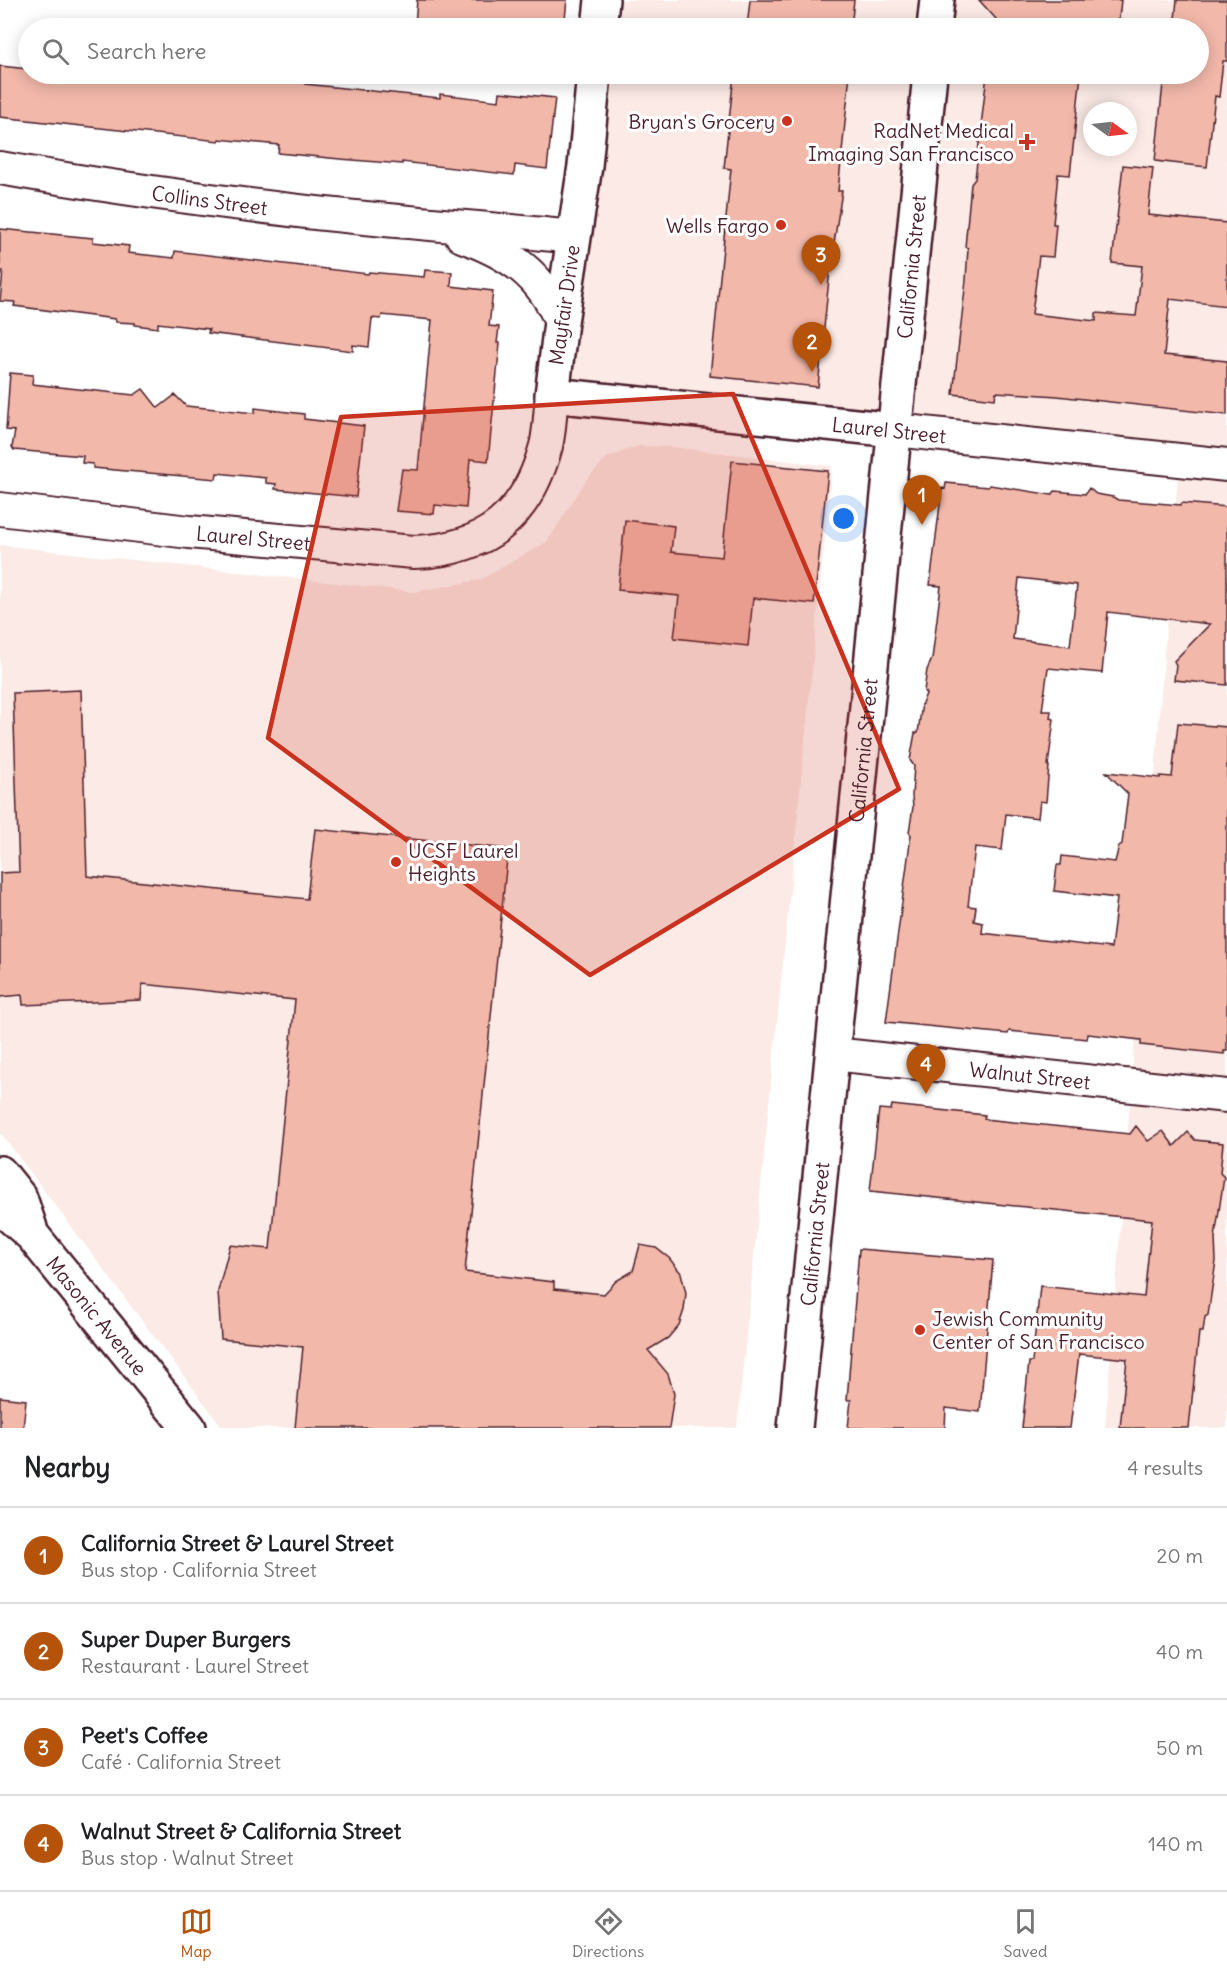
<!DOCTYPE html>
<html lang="en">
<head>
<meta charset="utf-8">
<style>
	body { margin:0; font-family:Delius,sans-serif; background:#f2f2f2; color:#202124 }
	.compass { position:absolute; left:1083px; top:102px; width:54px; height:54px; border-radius:50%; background:#fff; box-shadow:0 3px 15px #0003; rotate:105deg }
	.you { position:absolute; left:844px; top:519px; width:21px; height:21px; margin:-15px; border:4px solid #fff; border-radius:50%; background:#1a73e8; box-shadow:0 0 0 9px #1a73e833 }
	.badge { display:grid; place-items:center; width:39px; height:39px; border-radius:50%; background:#b45309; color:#fff; font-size:20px; font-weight:700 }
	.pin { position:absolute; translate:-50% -50px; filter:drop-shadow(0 2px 3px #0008) }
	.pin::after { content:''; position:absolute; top:32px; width:21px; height:18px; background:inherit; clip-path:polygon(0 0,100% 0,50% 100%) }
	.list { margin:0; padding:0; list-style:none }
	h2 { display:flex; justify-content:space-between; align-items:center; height:78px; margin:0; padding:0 24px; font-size:26px }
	h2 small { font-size:20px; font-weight:400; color:#757577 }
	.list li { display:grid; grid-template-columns:39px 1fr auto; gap:18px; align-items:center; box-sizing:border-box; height:96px; padding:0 24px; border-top:2px solid #e0e0e0 }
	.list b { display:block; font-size:22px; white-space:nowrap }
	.list p { margin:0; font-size:20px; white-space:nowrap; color:#757577 }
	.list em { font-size:20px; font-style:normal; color:#757577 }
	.icon { flex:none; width:33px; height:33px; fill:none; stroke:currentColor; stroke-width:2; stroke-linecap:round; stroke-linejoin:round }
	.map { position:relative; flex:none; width:1227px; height:1428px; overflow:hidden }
	.search { position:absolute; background:#fff; box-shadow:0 3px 15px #0003; left:18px; right:18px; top:18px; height:66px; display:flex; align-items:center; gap:15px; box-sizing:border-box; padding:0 21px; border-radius:33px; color:#757577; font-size:22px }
	.sheet { height:462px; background:#fff }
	nav { display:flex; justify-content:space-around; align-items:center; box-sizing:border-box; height:84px; border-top:2px solid #e0e0e0; background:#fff; font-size:16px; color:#757577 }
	nav a { display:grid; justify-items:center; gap:3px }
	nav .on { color:#b45309 }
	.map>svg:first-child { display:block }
	.built { fill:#fbeae6; fill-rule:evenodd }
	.building { fill:#f2b8aa; stroke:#4a1f2b; stroke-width:1.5; fill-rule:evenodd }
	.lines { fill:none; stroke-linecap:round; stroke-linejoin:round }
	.street-casing { stroke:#4a1f2b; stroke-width:36 }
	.secondary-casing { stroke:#4a1f2b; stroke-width:38 }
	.street { stroke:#fff; stroke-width:32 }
	.secondary { stroke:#fff; stroke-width:33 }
	.marked { fill:#c8321e; fill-opacity:0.2; stroke:#c8321e; stroke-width:4.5; stroke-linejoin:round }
	.poi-dot { fill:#c8321e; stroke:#fff; stroke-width:2 }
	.labels { text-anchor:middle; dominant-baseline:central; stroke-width:6; stroke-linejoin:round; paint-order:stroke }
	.poi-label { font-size:20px; fill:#4a1f2b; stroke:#fff; text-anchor:end }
	.street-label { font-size:20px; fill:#4a1f2b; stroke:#fff }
</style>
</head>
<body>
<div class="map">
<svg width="1227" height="1428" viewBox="0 0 1227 1428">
	<rect width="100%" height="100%" fill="#fff"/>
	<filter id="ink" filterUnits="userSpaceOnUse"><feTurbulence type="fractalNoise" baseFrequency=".0167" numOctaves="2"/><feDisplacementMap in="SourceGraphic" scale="12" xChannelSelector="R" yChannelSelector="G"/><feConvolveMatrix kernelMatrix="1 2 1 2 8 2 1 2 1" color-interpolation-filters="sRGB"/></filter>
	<g filter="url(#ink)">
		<path class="built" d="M602,0h625v1428h-122l74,-968 -627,-65 42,-321h604v-46h-599zM1092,111h36v36h-36z
			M638,446l33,1 161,19 -95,962h-514l-223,-296v-587l414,47 66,-12 67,-38 40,-63 20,-21z"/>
		<path class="building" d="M417,0h150l-3,28h-115l-34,-3z
			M750,0h104l-3,28h-104z
			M979,0h142l-3,28h-114z
			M1177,0h50v61h-4l-4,36 -4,-1 -8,71 -52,-6 9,-87h34v-46h-24z
			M0,66l28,3v5h188l41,4v-4h19l30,3 -1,7 135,14v-4l59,7 1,-9 55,6 -8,71 -32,-4 -1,10 -112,-13v2l-62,-5 -62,-6 1,-8 -60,-6v2l-219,-24z
			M734,74h116l-12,117h4l-12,78 -12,118 -108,-11 21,-207 -7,-1z
			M987,74h94l-11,101 -12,-1 -5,50h3l-3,33 -14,-1 -7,58 64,7v-8l40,3 6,-50 -30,-3 11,-98 30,3 -5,47 79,8v83l-57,-7 -6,56 63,6v54l-170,-19 -61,-4 -1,7 -42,-5 13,-114 2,-32 -3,-1 6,-63 4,-5z
			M0,229l93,9v4l36,4 -1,7 46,5 1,-7 193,23 1,-2 55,5 1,-7 27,2 -1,14 42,5 -4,35 10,1 -2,16h3l-12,118 -18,-2 -4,49 -31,-3 -1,9 -38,-3 6,-42 16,1 14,-150 -50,-5 -1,4 -9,-1 -3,29 -16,-2v6l-145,-18 1,-4 -51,-6v5l-23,-3v-2l-19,-1 -1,-3 -101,-13 1,-4 -15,-1 3,-30h-3z
			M10,373l23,2 -1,9 102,11 9,-6 15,19 17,-13 11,11 69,7v-5l49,6v5l60,7 -8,71 -81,-8 1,-5 -10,-1v-5l-49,-5 -1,6 -123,-11v-4l-11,-1 1,-7 -69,-6 -2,-3 3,-16 -9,-1z
			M732,461l96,10 -14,133 -61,-6 -5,48 -74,-8 5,-42 -61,-6 7,-70 49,6 -3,26 51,5z
			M946,483l42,4 2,-2 62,10 3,-4 30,3 4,-6 7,6 17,3 5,3 63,5 1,-2 45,4v178l-53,-5 2,-15 -2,-4 36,-37 -102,-12 -6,61 -54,-5 -6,43h9l-1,7 4,1 -6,47h1l-3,36 -6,-1 -2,17 -32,-4 -4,36 -27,-3 -7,59 8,1 -2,14 9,2 -1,10 129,15 6,-50 -63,-7 3,-26h4l1,-9 53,6 4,-16 3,-2 6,-50 -22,-22 54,6v-2l12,1 6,-54 49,4v324h-3v3l-83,-9v-5l-53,-6 -1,5 -78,-8 -1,3 -122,-12 25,-187 -2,-3 4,-25 -1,-11 2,-30 -4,-6 5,-27h3l4,-30 4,-9 -2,-3 3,-21 5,-11 9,-73 -11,-1 12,-97 3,1zM1019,578l58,7 -7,61 -57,-7z
			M81,690l6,186 220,23 8,-70 193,20 -43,423 89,10v7l50,5 12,-13 17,-10 7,-26 16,3 13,10 12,15 5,20 -2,17 -5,15 -11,13 -20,12 20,24 6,20 -5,34h-374l8,-81 -82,-8 -3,-48 12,-46 40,4 25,-249 -153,-16 -1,16 -118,5 -1,-10 -22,2v-124l19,-1 -6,-179z
			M892,1105l93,10 -1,4 146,15 6,-8 12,15 15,-10 11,15 14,-14 7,8 28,3 -3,30 4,4 -9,61 1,23 -8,54 -3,2 -2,15h-4l-10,96h-69l7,-69 -48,-5 -9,74h-48l7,-66h3l8,-76 104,11 8,-77 -282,-29 9,-82 12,1z
			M859,1249l134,11 -13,152 -34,-4 -1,20h-97l3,-28h-4z
			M0,1397l26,3 -3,28h-23z"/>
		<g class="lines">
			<g class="street-casing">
				<g id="street">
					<path id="s1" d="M0,168c102,18 204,32 307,44 89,10 178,16 267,25"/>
					<path d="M462,236c47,17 80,38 99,86"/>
					<path d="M895,430l332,35"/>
					<path id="s2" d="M0,509l189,23 225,20c73,-2 113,-36 132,-106 4,-16 4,-35 6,-51"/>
					<path id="s3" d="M833,1054l394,42"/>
				</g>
			</g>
			<g class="secondary-casing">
				<g id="secondary">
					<path d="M599,28l3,-28"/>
					<path d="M934,28l3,-28"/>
					<path d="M594,74l-9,92 -24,156 -9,73 343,35"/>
					<path d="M0,1173l20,25 10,30"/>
					<path id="s4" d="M0,1207l32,28 157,193"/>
					<path id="s5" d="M795,1428l135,-1354"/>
				</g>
			</g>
			<use href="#street" class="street"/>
			<use href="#secondary" class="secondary"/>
		</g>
	</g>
	<path class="marked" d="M733,394l166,395 -309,186 -322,-237 73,-321z"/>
	<g class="poi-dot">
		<circle cx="787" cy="121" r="6"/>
		<path d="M1024 133h6v6h6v6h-6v6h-6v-6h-6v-6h6z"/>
		<circle cx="781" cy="225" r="6"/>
		<circle cx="396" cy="862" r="6"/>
		<circle cx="920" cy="1330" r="6"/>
	</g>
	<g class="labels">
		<g class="poi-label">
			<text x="775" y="121">Bryan's Grocery</text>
			<text x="1014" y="130">RadNet Medical<tspan x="1014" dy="23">Imaging San Francisco</tspan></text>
			<text x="769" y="225">Wells Fargo</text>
			<text x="408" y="850" text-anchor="start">UCSF Laurel<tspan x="408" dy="23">Heights</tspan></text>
			<text x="932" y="1318" text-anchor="start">Jewish Community<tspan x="932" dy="23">Center of San Francisco</tspan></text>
		</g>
		<g class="street-label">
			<text stroke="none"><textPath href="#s1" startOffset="212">Collins Street</textPath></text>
			<text stroke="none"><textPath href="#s5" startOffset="1167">California Street</textPath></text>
			<text transform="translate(564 305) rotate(-82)">Mayfair Drive</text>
			<text transform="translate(889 430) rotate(6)">Laurel Street</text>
			<text stroke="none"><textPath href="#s2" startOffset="255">Laurel Street</textPath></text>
			<text stroke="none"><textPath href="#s5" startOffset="681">California Street</textPath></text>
			<text stroke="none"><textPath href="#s3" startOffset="198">Walnut Street</textPath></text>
			<text stroke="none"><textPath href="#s5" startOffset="195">California Street</textPath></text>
			<text stroke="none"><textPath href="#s4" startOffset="146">Masonic Avenue</textPath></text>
		</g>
	</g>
</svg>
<svg class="compass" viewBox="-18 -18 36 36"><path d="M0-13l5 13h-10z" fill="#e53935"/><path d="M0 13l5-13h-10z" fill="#757577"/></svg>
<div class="you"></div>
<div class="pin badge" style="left:922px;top:525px">1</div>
<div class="pin badge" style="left:812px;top:372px">2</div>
<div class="pin badge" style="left:821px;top:285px">3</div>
<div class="pin badge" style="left:926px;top:1094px">4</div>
<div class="search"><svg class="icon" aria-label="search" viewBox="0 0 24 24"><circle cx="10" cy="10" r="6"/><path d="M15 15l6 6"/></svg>Search here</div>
</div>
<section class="sheet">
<h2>Nearby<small>4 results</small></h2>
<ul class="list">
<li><span class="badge">1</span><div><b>California Street &amp; Laurel Street</b><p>Bus stop · California Street</p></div><em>20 m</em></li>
<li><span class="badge">2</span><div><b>Super Duper Burgers</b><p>Restaurant · Laurel Street</p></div><em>40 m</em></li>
<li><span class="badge">3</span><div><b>Peet's Coffee</b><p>Café · California Street</p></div><em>50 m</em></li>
<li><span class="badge">4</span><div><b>Walnut Street &amp; California Street</b><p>Bus stop · Walnut Street</p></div><em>140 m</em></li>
</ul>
</section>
<nav>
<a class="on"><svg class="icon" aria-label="map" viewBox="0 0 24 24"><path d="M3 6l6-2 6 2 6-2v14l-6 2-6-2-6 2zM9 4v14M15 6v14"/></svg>Map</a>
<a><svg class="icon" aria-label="directions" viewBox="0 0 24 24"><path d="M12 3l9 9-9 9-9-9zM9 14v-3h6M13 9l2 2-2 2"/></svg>Directions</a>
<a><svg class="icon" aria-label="saved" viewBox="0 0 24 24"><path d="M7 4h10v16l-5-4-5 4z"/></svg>Saved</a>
</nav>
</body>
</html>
